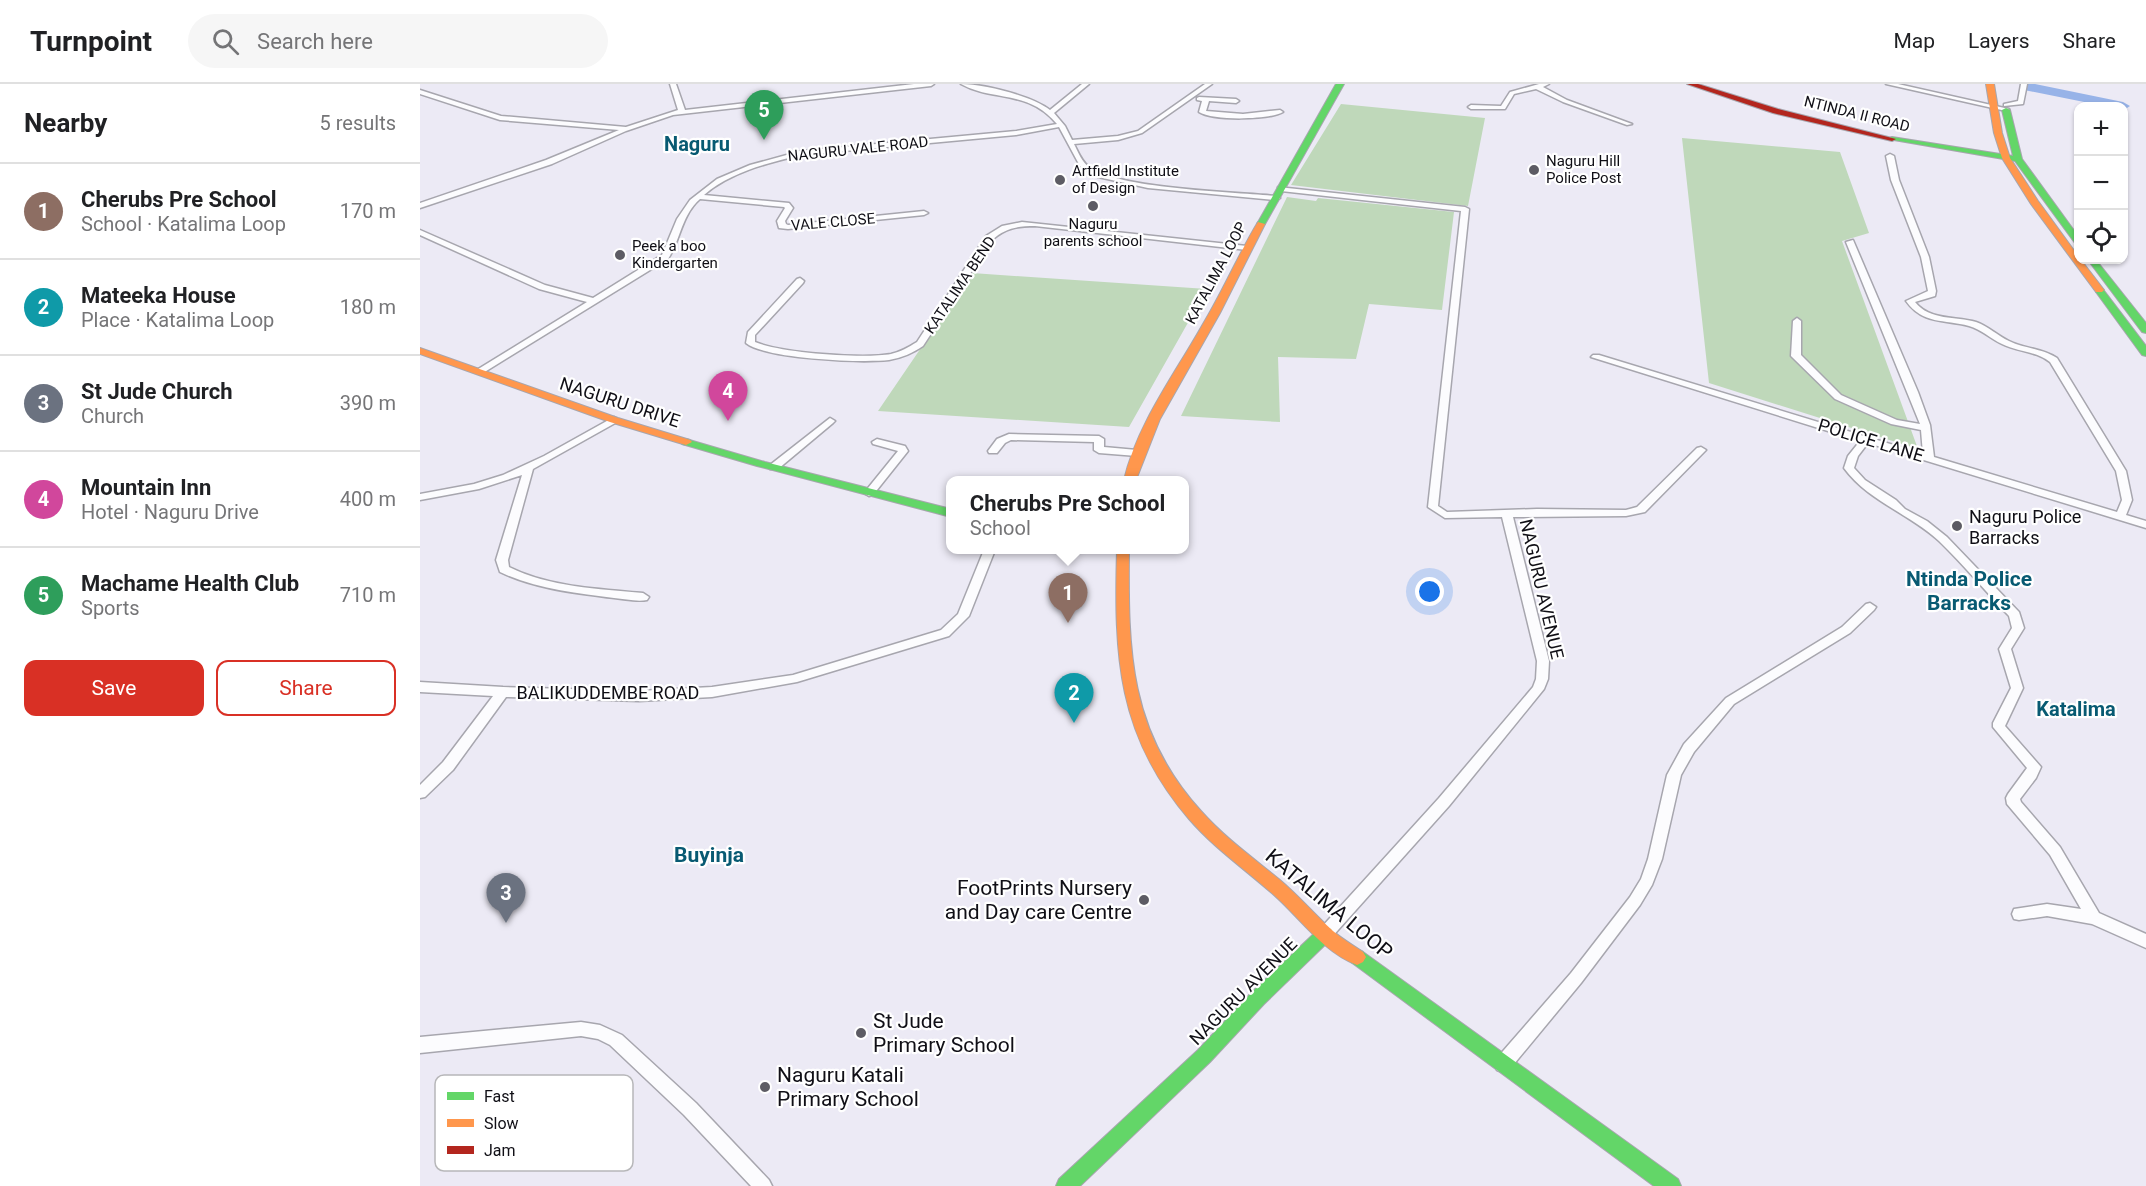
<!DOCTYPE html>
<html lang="en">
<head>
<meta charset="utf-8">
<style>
	body { margin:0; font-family:Roboto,sans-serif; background:#f6f6f6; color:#202124 }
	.controls { position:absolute; right:18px; top:18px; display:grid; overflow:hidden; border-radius:12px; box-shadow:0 2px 4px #0004 }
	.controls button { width:54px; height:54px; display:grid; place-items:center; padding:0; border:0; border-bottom:2px solid #e0e0e0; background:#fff; color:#202124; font:30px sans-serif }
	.you { position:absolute; left:1010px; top:508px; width:21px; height:21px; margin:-15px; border:4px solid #fff; border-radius:50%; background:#1a73e8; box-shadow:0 0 0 9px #1a73e833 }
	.badge { display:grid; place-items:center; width:39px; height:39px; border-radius:50%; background:#d93025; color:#fff; font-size:20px; font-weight:700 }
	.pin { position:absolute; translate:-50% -50px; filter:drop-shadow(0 2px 3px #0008) }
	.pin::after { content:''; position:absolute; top:32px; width:21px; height:18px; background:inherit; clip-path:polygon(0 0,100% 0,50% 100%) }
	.popup { position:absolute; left:526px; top:392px; width:243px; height:78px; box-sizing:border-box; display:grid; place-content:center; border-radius:12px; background:#fff; filter:drop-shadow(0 2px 4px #0005); font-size:20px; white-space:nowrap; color:#757577 }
	.popup b { font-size:22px; color:#202124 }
	.popup::after { content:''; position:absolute; left:50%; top:100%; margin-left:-12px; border:12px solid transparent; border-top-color:#fff }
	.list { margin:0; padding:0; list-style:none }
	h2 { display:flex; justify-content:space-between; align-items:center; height:78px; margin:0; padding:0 24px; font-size:26px }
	h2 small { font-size:20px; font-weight:400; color:#757577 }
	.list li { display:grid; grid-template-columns:39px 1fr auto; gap:18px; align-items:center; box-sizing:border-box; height:96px; padding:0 24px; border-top:2px solid #e0e0e0 }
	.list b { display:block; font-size:22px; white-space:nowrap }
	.list p { margin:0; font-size:20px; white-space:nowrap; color:#757577 }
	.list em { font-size:20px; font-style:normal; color:#757577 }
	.actions { display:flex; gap:12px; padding:18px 24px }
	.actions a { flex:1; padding:14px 0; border:2px solid #d93025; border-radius:12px; text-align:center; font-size:21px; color:#d93025 }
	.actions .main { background:#d93025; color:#fff }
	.icon { flex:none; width:33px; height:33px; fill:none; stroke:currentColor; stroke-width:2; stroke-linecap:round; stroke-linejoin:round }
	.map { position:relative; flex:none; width:1726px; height:1102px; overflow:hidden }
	header { display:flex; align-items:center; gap:36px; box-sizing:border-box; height:84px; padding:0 30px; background:#fff; border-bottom:2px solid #e0e0e0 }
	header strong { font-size:28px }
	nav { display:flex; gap:33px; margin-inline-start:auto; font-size:21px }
	.search { width:420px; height:54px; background:#f6f6f6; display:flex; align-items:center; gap:15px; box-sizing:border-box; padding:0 21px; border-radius:33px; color:#757577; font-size:22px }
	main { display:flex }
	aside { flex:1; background:#fff }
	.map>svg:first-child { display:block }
	.green { fill:#bfd8ba }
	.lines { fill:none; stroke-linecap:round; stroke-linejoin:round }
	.river { fill:#97b3e8; fill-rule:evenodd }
	.street-casing { stroke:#a7a6ae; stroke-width:3 }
	.fast-casing { stroke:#a7a6ae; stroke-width:2 }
	.slow-casing { stroke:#a7a6ae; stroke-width:2 }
	.jam-casing { stroke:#a7a6ae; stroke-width:2 }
	.street { fill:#fcfcfe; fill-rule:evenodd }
	.fast { fill:#63d668; fill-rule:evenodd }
	.slow { fill:#ff974d; fill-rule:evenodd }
	.jam { fill:#b3261e; fill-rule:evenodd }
	.poi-dot { fill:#5d5c64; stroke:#fff; stroke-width:2 }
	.labels { text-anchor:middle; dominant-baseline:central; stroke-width:4.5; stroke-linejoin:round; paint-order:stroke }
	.far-street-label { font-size:15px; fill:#100f16; stroke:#fff }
	.far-poi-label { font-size:15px; fill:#100f16; stroke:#fff; text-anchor:start }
	.street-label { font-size:18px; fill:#100f16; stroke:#fff }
	.poi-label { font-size:18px; fill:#100f16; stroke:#fff; text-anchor:start }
	.far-district-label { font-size:20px; font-weight:bold; fill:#085a72; stroke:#fff }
	.neighbourhood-label { font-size:20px; font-weight:bold; fill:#085a72; stroke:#fff }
	.quarter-label { font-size:21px; font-weight:bold; fill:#085a72; stroke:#fff }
	.near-poi-label { font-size:21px; fill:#100f16; stroke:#fff; text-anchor:start }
	.near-street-label { font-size:21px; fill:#100f16; stroke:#fff }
	.key { fill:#fff; stroke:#b7b7b9; stroke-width:1.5 }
	.key-label { font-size:16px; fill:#100f16 }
</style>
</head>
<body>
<header>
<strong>Turnpoint</strong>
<div class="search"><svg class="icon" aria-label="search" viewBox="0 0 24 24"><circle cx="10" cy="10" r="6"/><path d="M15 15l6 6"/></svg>Search here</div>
<nav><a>Map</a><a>Layers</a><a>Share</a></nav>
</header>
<main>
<aside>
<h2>Nearby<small>5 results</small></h2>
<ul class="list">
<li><span class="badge" style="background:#8d6e63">1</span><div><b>Cherubs Pre School</b><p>School · Katalima Loop</p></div><em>170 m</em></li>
<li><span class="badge" style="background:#0f9aa8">2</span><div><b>Mateeka House</b><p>Place · Katalima Loop</p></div><em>180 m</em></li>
<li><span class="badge" style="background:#6b7280">3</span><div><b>St Jude Church</b><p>Church</p></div><em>390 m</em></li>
<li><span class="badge" style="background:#d1479c">4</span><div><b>Mountain Inn</b><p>Hotel · Naguru Drive</p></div><em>400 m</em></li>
<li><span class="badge" style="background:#2e9e5b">5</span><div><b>Machame Health Club</b><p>Sports</p></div><em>710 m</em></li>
</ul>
<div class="actions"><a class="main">Save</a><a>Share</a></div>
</aside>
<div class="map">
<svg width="1726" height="1102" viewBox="0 0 1726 1102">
	<rect width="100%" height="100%" fill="#eceaf5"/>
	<path class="green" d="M921,20l144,14 -17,88 -177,-21z
		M1262,54l158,14 29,81 -27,8 76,208 -209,-66z
		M867,113l29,4 2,-3 136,14 -12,98 -73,-6 -13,55 -78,-2 2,65 -99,-6z
		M552,189l235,16 -78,138 -251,-16z"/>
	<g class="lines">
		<path class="river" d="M1604,0h11l88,18 7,4 -6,4v-4h-20l-80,-16 -2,-3z"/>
		<g class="street-casing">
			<path id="street" d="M250,0h6l9,26 229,-26h20l-3,2 -258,29 -47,16 -74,33 -132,44v-5l126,-43 73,-30 -119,-10 -80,-26v-4l81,26 125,11 52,-17z
				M541,0c23,0 71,12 89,26l32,-26h7l-35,29 11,13 7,14 46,-4 20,-5 67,-47h7l-70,49 -24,7 -44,4c4,8 8,18 15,23 30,22 146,25 187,29l4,2 -4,2 -128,-12 -50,-11 -18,-11 -21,-39 -43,8 -215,20c-33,8 -71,17 -97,40l85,8 4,5 -8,13 1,3 2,1 136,-14 4,2 -4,2 -136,14 -9,-1 -2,-7 8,-13 -1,-1 -84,-8c-19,17 -19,40 -32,60l-185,114 -3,1 -5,-3 112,-69 -48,-13 -119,-54v-5l125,55 48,13 69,-43 15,-36 13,-19 27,-21 33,-14 51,-14 215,-20 41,-7c-29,-35 -64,-22 -96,-40z
				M1119,0h10l-6,3 24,13 65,24 -5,1 -64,-23 -27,-13 -22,5 -9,15h-34l-3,-2 3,-2 30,1 9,-14z
				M1466,0h12l111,25 -3,2z
				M1601,0h6l-4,20 -19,2v-2l14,-3z
				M779,13l37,2 3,2 -3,2 -27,-2 -3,10 37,3 37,-4 3,2c-14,8 -70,9 -84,0l3,-11 -5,-1v-2z
				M1470,70l4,2 5,24 30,77 7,34 -1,5 -20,6c15,19 41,14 61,20 12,4 22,14 33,19 16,8 33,7 48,17l69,113 6,29 -6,15 20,6v7l-278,-85 -10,13 -4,12 11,12 31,20 9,9 22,12 20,16 72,75 5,16 -13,21 12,39 -18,38 36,41 -5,11 -16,21 1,3 39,45 39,66 47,21v14l-54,-24 -45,-8 -28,4 -5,-1 -2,-5 2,-5 33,-5 34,5 -31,-54 -43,-51 -1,-6 2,-4 19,-26 -34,-41v-4l18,-35 -12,-39 13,-21 -3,-12c-23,-24 -45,-51 -70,-75 -29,-27 -71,-40 -95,-73l4,-12 12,-15 -269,-84 2,-2h6l324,99 -2,-24 -30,-6 -56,-25 -44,-43 2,-35 4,-3 4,3v34l40,40 56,25 23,4 -74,-182 7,-2 65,152 12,33 4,32 183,55 5,-12 -6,-29 -66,-109c-14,-11 -32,-10 -48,-18 -11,-5 -21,-15 -33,-18 -25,-7 -46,-1 -63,-25l22,-10 -7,-34 -30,-77 -5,-24z
				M858,103l187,20 4,2 -31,297 9,6 90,-3 89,1 11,-3 60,-59 4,-1 5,3 -61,62 -19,4 -113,1 36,144 -1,18 -4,10 -95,117 -119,133 -5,2 -5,-2 -3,-5 3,-5 119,-131 94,-111 3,-8 1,-18 -35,-144 -57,1 -17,-11 33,-296 -180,-20h-3z
				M602,138l225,24 4,2 -4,2 -212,-24c-17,0 -30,2 -43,14l-69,106c-10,7 -22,12 -34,14 -28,3 -123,-1 -143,-17l2,-11 49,-53 3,-1 4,3 -1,2 -48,52v7c26,11 108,17 136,12 9,-2 18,-7 26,-12l69,-106 16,-10z
				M194,333l5,3 -2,2 -84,47 -25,91 1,7c40,20 90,22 134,26l6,4 -2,3c-10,2 -22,-1 -33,-2 -38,-5 -79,-9 -114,-26l-4,-12 26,-85 -43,14 -59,11v-6l54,-10 29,-9 41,-19z
				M410,334l5,3 -2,2 -55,46h-8l-1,-2 1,-2z
				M589,350l90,2 5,3v8l33,3 5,3 -5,3 -38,-3 -5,-3v-8l-83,-2 -6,3 -8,10h-8l-1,-2 9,-12z
				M457,355l28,7 3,5 -35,44 -4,1 -5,-3 34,-42 -25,-7 -1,-2z
				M564,466h11l-26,66 -20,20 -152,46 -85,15 -73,4 -133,-4 -53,73 -28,27 -5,1v-13l23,-23 50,-66 -73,-4v-10l83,5 136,4 73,-4 81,-12 148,-45 17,-16z
				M1450,519l6,4 -2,3 -24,23 -116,71 -40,48 -13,23 -19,84 -10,26 -12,20 -59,78 -72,87 -6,2 -6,-2 -2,-6 2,-6 74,-85 59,-76 11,-18 7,-20 19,-84 17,-31 42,-46 116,-71 24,-23z
				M161,938l19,3 22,10 74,68 73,77 3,6h-21l-67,-71 -74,-70 -12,-6 -17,-3 -161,17v-16z"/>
		</g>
		<g class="fast-casing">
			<path id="fast" d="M916,0h8l-79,140 -7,2 -1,-2z
				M1586,24l4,2 12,49 56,77v8l-3,-1 -60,-82 -127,-22 4,-2 121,19 -11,-46z
				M1668,176h8l50,63v10l-4,-1z
				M1676,204h6l44,58v10l-4,-1 -46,-63z
				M266,355l79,23 186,47v8l-194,-51 -75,-22v-4z
				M905,843l6,2 2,5 -2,5 -67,65 -54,58 -130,124h-24l3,-7 139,-129 54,-58 67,-63z
				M937,865l6,3 315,227 3,7h-27l-303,-224 -3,-5 3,-5z"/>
		</g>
		<g class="slow-casing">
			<path id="slow" d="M1566,0h8l8,49 8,25 28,43 40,55v4h3l23,30 -2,2h-6l-65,-88 -29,-46 -8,-25z
				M838,138l7,2 -45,89 -60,106 -24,61h-12c13,-56 51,-106 79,-156 20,-33 35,-69 55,-102z
				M0,264l198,70 72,22 2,2 -6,3 -76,-23 -190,-68z
				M697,466h12c-1,101 0,182 72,261 23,26 52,47 79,69 19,16 35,35 53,51 9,8 20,14 30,21l3,5 -3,5 -6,3c-34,-13 -57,-47 -83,-70 -28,-25 -60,-47 -85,-76 -72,-84 -75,-163 -72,-269z"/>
		</g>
		<g class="jam-casing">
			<path id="jam" d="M1267,0h11l80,25 118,30 -4,2 -119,-28z"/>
		</g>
		<use href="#street" class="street"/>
		<use href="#fast" class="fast"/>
		<use href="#slow" class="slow"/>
		<use href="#jam" class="jam"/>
	</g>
	<g class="poi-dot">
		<circle cx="1114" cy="86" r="6"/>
		<circle cx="640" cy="96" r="6"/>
		<circle cx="673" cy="122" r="6"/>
		<circle cx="200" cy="171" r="6"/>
		<circle cx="1537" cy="442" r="6"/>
		<circle cx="724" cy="816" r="6"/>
		<circle cx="441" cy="949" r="6"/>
		<circle cx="345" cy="1003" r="6"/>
	</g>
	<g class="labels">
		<g class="far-street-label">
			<text transform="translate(1437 30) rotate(14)">NTINDA II ROAD</text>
			<text transform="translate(438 65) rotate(-6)">NAGURU VALE ROAD</text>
			<text transform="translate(413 138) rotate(-5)">VALE CLOSE</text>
			<text transform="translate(796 189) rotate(-62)">KATALIMA LOOP</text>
			<text transform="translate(540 201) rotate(-56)">KATALIMA BEND</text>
		</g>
		<g class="far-poi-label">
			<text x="1126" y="77">Naguru Hill<tspan x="1126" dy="17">Police Post</tspan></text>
			<text x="652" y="87">Artfield Institute<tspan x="652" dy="17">of Design</tspan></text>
			<text x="673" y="140" text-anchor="middle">Naguru<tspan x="673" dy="17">parents school</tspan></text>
			<text x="212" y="162">Peek a boo<tspan x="212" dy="17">Kindergarten</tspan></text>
		</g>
		<g class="street-label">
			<text transform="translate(200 318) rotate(18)">NAGURU DRIVE</text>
			<text transform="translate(1451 356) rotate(17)">POLICE LANE</text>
			<text transform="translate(1122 505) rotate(77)">NAGURU AVENUE</text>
			<text x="188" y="608">BALIKUDDEMBE ROAD</text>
			<text transform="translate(823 907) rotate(-45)">NAGURU AVENUE</text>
		</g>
		<g class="poi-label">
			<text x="1549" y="432">Naguru Police<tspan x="1549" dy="21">Barracks</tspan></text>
		</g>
		<g class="far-district-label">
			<text x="277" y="60">Naguru</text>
		</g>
		<g class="neighbourhood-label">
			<text x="1656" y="625">Katalima</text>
		</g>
		<g class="quarter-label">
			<text x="1549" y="495">Ntinda Police<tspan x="1549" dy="24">Barracks</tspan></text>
			<text x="289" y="771">Buyinja</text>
		</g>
		<g class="near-poi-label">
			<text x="712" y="804" text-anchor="end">FootPrints Nursery<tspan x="712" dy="24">and Day care Centre</tspan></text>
			<text x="453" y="937">St Jude<tspan x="453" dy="24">Primary School</tspan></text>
			<text x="357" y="991">Naguru Katali<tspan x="357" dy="24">Primary School</tspan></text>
		</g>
		<g class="near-street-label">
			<text transform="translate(909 820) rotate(40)">KATALIMA LOOP</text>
		</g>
	</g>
	<rect x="15" y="991" width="198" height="96" rx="9" class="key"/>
	<rect x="27" y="1008" width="27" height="8" fill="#63d668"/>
	<rect x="27" y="1035" width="27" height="8" fill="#ff974d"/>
	<rect x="27" y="1062" width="27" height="8" fill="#b3261e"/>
	<g class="key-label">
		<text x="64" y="1018">Fast</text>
		<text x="64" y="1045">Slow</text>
		<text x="64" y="1072">Jam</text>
	</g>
</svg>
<div class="controls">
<button>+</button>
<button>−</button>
<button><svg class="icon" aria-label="locate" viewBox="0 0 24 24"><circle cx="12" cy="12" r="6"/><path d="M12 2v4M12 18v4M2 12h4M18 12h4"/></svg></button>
</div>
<div class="you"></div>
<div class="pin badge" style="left:648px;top:539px;background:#8d6e63">1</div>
<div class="popup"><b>Cherubs Pre School</b>School</div>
<div class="pin badge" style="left:654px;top:639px;background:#0f9aa8">2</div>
<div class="pin badge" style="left:86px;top:839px;background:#6b7280">3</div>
<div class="pin badge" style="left:308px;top:337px;background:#d1479c">4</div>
<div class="pin badge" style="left:344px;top:56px;background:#2e9e5b">5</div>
</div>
</main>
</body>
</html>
